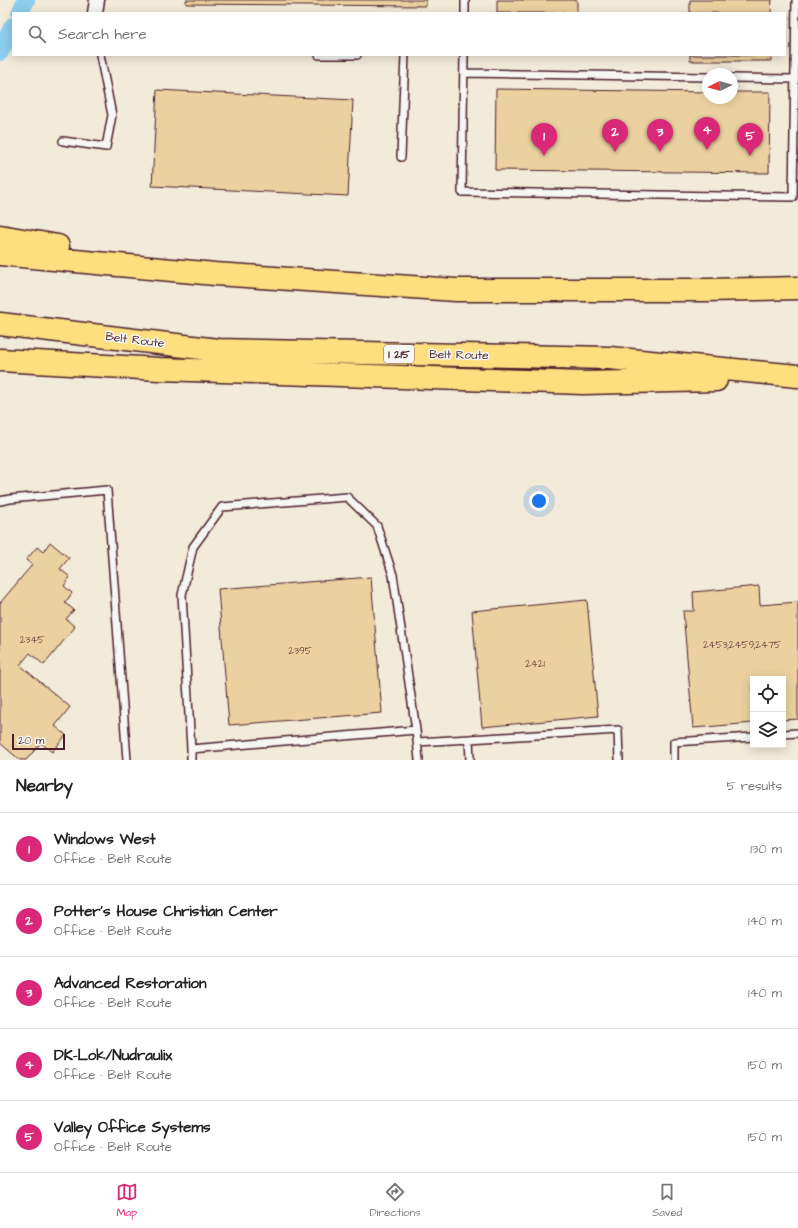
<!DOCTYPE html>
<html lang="en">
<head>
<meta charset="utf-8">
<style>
	body { margin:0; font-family:"Architects Daughter",sans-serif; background:#f6f6f6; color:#222 }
	.controls { position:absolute; right:12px; bottom:12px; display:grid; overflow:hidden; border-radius:0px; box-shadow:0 2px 10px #0003 }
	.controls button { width:36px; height:36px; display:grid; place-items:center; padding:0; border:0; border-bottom:1px solid #e0e0e0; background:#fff; color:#222; font:20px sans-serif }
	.compass { position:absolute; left:702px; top:68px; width:36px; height:36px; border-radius:50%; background:#fff; box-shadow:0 2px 10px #0003; rotate:265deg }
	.scale { position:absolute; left:12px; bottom:10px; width:53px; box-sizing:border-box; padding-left:4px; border:2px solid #4a1f2b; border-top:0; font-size:11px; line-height:14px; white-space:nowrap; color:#4a1f2b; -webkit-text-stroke:3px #f6f6f2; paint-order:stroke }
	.you { position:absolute; left:539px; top:501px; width:14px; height:14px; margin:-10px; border:3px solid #fff; border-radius:50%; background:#1a73e8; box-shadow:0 0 0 6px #1a73e833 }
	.badge { display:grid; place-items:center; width:26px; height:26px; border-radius:50%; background:#db2777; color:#fff; font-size:13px; font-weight:700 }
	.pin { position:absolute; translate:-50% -33px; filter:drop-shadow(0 1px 2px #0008) }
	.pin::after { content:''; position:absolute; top:21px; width:14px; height:12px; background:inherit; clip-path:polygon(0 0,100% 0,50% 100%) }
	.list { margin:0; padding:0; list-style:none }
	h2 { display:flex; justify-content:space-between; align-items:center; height:52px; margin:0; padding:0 16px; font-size:17px }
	h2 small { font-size:13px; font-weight:400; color:#767676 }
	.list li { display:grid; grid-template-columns:26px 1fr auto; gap:12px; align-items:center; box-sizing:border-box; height:72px; padding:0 16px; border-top:1px solid #e0e0e0 }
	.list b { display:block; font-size:15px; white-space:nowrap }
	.list p { margin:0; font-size:13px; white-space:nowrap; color:#767676 }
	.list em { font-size:13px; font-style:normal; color:#767676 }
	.icon { flex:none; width:22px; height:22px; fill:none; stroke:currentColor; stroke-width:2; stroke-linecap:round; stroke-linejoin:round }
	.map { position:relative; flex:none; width:798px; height:760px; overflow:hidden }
	.search { position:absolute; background:#fff; box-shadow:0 2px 10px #0003; left:12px; right:12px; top:12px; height:44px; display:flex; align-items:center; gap:10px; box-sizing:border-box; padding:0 14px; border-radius:0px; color:#767676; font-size:15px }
	.sheet { height:412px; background:#fff }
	nav { display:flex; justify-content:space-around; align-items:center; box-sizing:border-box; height:56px; border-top:1px solid #e0e0e0; background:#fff; font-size:11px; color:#767676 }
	nav a { display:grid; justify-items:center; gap:2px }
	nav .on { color:#db2777 }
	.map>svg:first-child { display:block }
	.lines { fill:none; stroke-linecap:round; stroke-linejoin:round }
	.canal { stroke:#8dceee; stroke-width:18 }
	.building { fill:#ebd1a0; stroke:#4a1f2b }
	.lane-casing { stroke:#4a1f2b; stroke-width:10 }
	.street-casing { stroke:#4a1f2b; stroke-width:17 }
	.highway-casing { stroke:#4a1f2b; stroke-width:25 }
	.lane { stroke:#f6f6f2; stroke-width:7 }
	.street { stroke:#f6f6f2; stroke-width:14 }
	.highway { stroke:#fddf80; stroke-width:22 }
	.labels { text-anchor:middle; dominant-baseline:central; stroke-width:3; stroke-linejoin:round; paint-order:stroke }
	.number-label { font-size:10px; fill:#724c48 }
	.shield { fill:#f6f6f2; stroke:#7e6067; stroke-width:1 }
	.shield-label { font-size:11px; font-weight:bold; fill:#4a1f2b }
	.street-label { font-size:12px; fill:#4a1f2b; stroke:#f6f6f2 }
</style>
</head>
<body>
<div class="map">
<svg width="798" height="760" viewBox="0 0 798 760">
	<rect width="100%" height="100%" fill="#f3ebd9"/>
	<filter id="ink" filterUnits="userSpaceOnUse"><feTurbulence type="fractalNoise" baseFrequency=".025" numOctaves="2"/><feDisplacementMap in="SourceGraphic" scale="8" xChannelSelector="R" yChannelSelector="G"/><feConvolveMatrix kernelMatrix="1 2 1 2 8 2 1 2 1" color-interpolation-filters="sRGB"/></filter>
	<g filter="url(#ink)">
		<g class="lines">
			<path class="canal" d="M20,13l6,-13
				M0,52l13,-26"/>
		</g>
		<path class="building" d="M186,0h240v6l-240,-2z
			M497,0h80v13h-80z
			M690,0h82l-1,13h-81z
			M690,55h81v6h-81z
			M496,89l212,3v6h24v-6h38l-1,81 -274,-3z
			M157,90l196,10 -5,96 -196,-10z
			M50,542l19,16 -9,11 10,8 -6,9 8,7 -7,10 9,7 -8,9 9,8 -31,38 -14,-12 -10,12 50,42 -15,19 11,9 -14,17 -11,-9 -15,17h-6l-20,-17v-140l32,-38 -6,-5 11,-13 6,5z
			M371,577l11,136 -153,12 -11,-136z
			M759,586l1,19 38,-3v117l-15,1v-41h-30v44l-60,5 -10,-117h11l-1,-19z
			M587,600l11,116 -116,11 -10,-116z"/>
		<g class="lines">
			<g class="lane-casing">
				<path id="lane" d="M465,13v-13
					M319,55h38
					M464,55l-2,137 331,5 3,-197
					M464,73l244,4
					M732,78l62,1
					M63,141l43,6 6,-32 -12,-60
					M401,157l4,-102
					M0,501l10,-2 97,-9 20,270
					M783,734l15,-1
					M417,742l52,-3
					M191,749l-9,-154 11,-48 29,-40 125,-10 30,29 16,49 23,155
					M191,760v-11l225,-19 3,30
					M470,760l-1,-21 149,-9 1,30
					M674,760v-18l79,-5"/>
			</g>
			<g class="street-casing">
				<path id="street" d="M95,13l2,-13"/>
			</g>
			<g class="highway-casing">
				<path id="highway" d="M0,236l58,10
					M0,254l215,20 241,16h250l92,-2
					M0,324l218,26 391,8 189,18
					M0,360l159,9 424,14 133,-3"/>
			</g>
			<use href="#lane" class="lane"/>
			<use href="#street" class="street"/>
			<use href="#highway" class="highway"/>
		</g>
	</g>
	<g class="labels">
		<g class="number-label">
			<text x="32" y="640">2345</text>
			<text x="742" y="645">2453;2459;2475</text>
			<text x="300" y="651">2395</text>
			<text x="535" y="664">2421</text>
		</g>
		<rect class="shield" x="384" y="345" width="30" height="18" rx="3"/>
		<g class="shield-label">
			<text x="399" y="354">I 215</text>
		</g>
		<g class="street-label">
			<text transform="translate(135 340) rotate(7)">Belt Route</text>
			<text transform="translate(459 355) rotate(1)">Belt Route</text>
		</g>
	</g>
</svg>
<div class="controls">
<button><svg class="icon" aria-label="locate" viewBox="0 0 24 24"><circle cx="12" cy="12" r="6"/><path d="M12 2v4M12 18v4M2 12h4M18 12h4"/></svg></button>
<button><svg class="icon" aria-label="layers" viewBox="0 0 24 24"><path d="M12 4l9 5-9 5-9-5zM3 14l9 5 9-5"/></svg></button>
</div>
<svg class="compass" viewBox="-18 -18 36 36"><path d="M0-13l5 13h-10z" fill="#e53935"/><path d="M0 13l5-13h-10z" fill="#767676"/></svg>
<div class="scale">20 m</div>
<div class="you"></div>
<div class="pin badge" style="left:544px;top:156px">1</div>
<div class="pin badge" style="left:615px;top:152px">2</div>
<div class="pin badge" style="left:660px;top:152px">3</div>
<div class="pin badge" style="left:707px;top:150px">4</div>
<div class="pin badge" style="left:750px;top:156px">5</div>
<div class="search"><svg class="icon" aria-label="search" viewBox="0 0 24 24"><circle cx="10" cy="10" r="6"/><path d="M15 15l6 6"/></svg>Search here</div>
</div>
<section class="sheet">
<h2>Nearby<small>5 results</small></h2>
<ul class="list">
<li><span class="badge">1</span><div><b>Windows West</b><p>Office · Belt Route</p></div><em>130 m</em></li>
<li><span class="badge">2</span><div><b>Potter's House Christian Center</b><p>Office · Belt Route</p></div><em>140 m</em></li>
<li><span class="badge">3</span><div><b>Advanced Restoration</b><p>Office · Belt Route</p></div><em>140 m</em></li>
<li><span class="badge">4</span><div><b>DK-Lok/Nudraulix</b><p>Office · Belt Route</p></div><em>150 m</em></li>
<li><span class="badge">5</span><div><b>Valley Office Systems</b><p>Office · Belt Route</p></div><em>150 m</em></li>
</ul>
</section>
<nav>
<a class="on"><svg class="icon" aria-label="map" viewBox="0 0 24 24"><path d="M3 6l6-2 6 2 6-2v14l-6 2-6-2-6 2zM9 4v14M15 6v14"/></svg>Map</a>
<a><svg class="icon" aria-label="directions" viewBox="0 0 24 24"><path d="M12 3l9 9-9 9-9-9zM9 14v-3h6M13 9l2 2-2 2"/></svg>Directions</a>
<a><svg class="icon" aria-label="saved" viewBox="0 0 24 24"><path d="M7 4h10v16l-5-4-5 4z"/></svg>Saved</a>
</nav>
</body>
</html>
